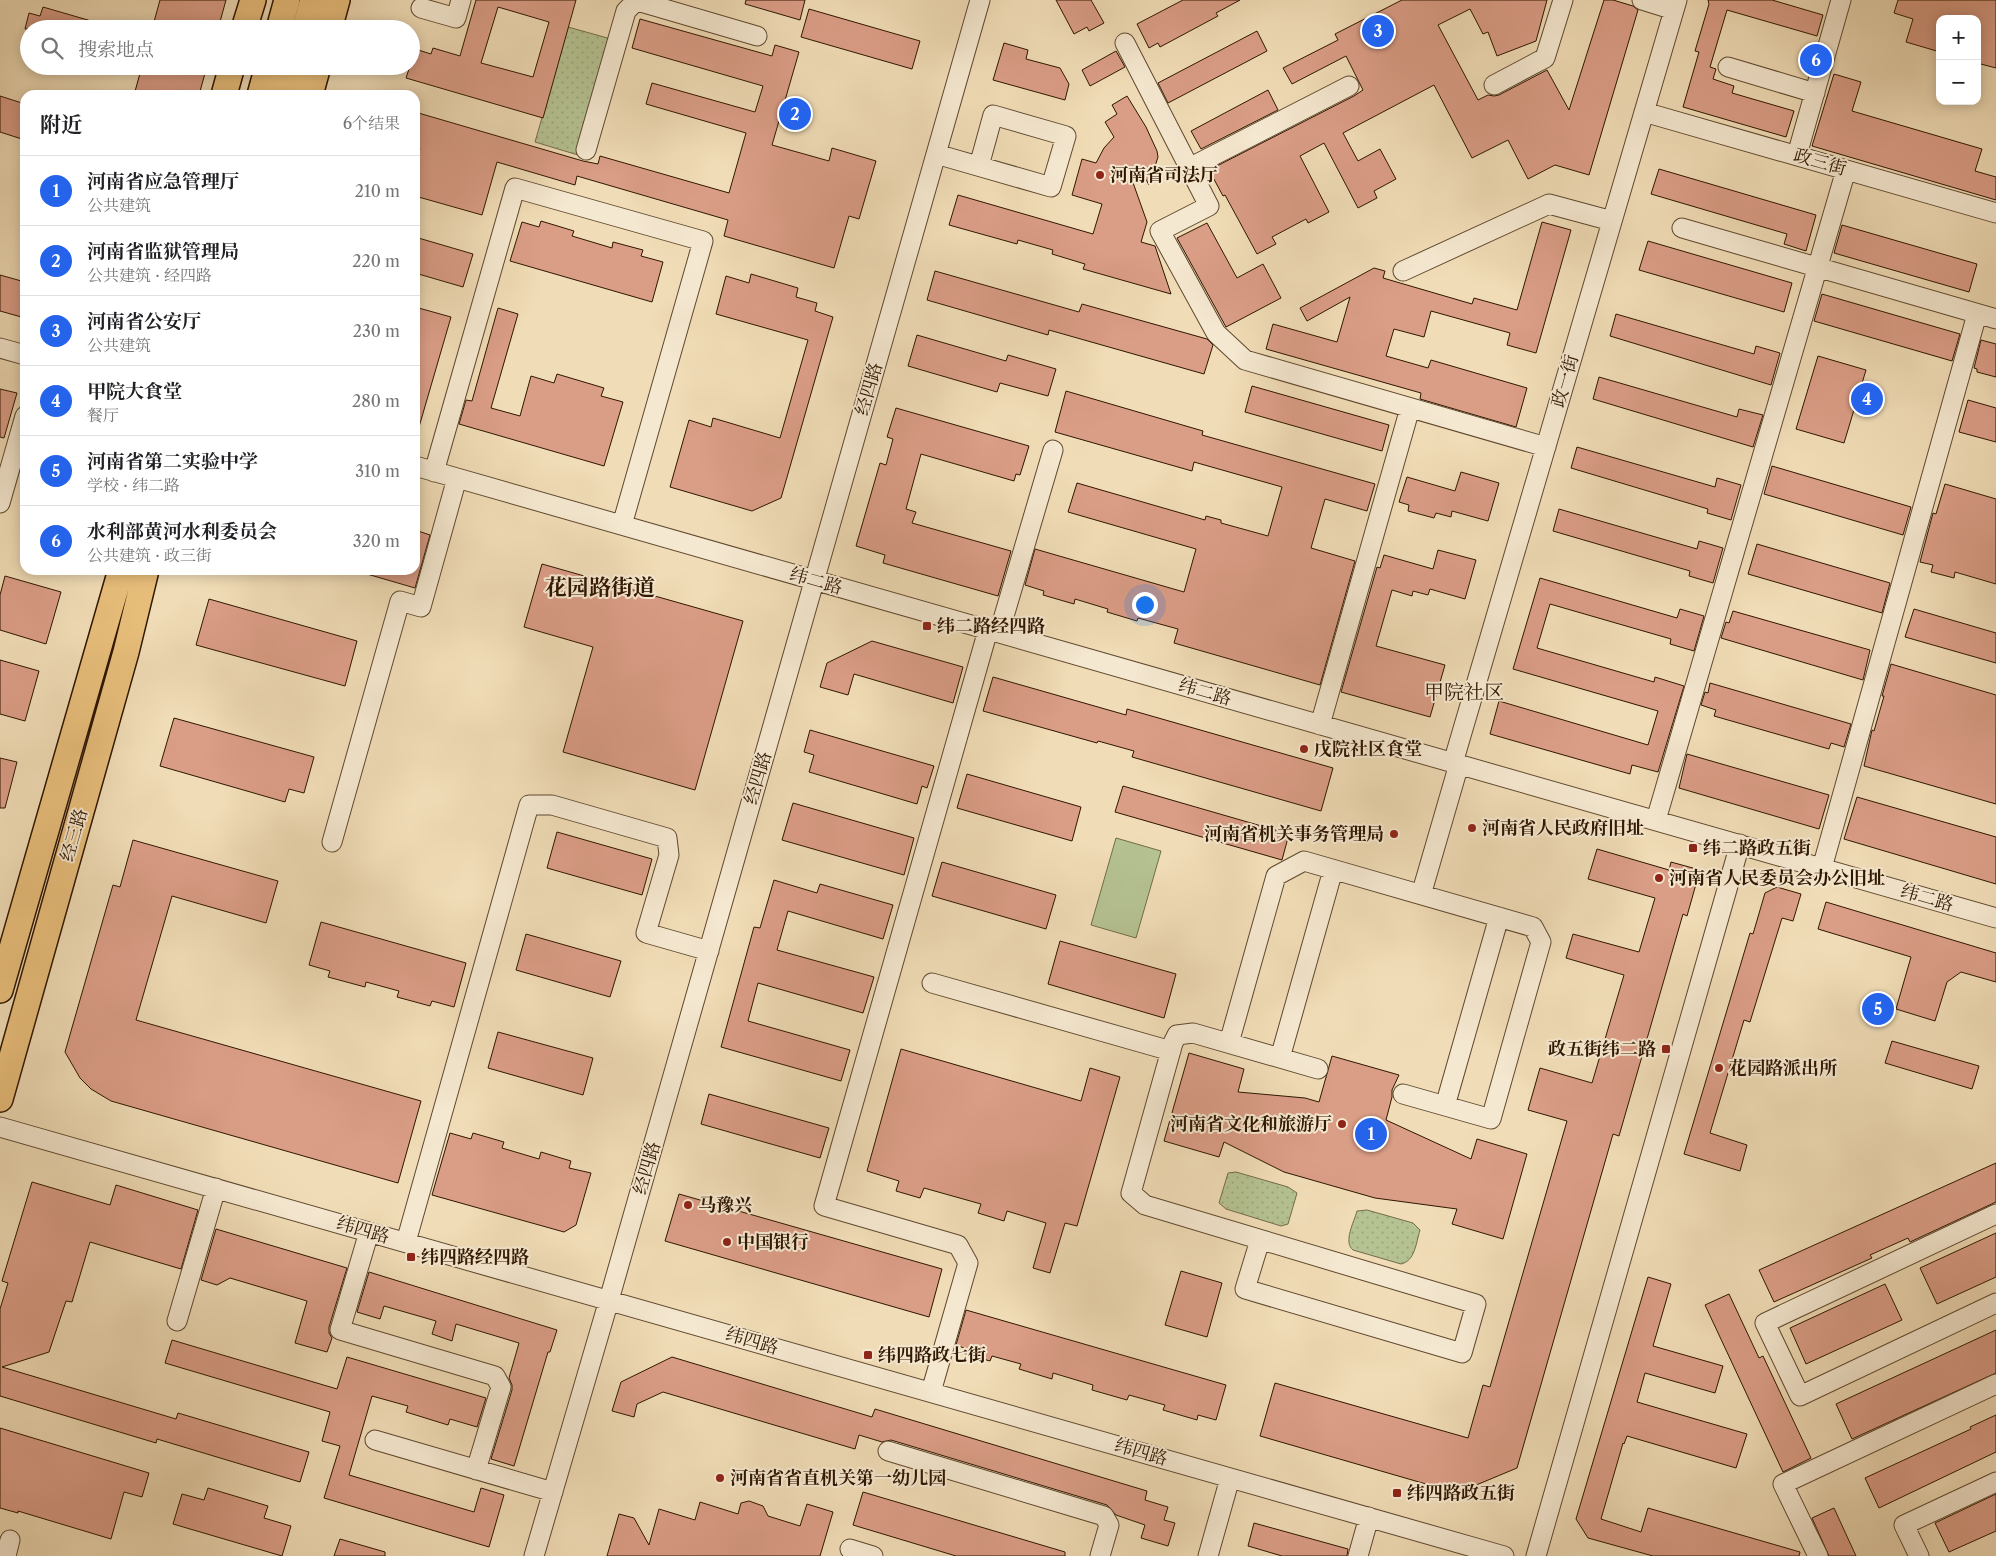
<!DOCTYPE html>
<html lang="zh">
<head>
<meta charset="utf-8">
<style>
	body { margin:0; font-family:"Libre Caslon Text","Noto Serif SC",serif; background:#f2f2f2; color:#202124 }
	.controls { position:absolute; right:15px; top:15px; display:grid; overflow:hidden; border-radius:10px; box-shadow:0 2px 12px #0003 }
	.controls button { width:45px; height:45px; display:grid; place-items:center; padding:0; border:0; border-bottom:1px solid #e0e0e0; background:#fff; color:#202124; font:25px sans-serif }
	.you { position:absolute; left:1144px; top:604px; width:18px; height:18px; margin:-12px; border:4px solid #fff; border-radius:50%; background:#1a73e8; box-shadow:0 0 0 8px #1a73e833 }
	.badge { display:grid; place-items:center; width:32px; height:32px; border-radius:50%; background:#2563eb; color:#fff; font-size:16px; font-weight:700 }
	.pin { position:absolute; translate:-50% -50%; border:2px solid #fff; box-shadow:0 1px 5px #0006 }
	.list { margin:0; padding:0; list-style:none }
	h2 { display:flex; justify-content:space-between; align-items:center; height:65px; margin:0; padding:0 20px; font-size:21px }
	h2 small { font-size:16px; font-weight:400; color:#757577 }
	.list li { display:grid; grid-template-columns:32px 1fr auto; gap:15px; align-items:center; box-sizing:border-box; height:70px; padding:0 20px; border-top:1px solid #e0e0e0 }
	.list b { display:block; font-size:19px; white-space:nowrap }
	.list p { margin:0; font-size:16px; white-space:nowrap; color:#757577 }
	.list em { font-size:16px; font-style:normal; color:#757577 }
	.icon { flex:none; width:28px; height:28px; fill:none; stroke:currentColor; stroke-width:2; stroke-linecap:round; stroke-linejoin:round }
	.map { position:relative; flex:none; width:1996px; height:1556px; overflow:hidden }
	.search { position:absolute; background:#fff; box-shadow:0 2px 12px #0003; left:20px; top:20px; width:400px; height:55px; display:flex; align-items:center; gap:12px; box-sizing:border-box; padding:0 18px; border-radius:28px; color:#757577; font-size:19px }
	.panel { position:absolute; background:#fff; box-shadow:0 2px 12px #0003; left:20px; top:90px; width:400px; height:485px; border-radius:15px }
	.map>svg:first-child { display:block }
	.grass { fill:url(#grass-dots); stroke:#726c49 }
	.pitch { fill:#b5c292; stroke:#726c49 }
	.building { fill:#da9d86; stroke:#2f1600; fill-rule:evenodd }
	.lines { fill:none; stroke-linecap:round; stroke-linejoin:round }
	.minor-casing { stroke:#5f482e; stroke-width:21 }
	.major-casing { stroke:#2f1600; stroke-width:28 }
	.minor { stroke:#f5e8d0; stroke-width:19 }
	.major { stroke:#e8be7b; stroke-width:25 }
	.poi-dot { fill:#8f2418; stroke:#f5e8d0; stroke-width:2 }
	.labels { text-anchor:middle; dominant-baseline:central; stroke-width:4; stroke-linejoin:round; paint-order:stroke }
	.street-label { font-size:18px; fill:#2f1600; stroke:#f5e8d0 }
	.poi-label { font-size:18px; font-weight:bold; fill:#2f1600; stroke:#f5e8d0; text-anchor:start }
	.quarter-label { font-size:20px; fill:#2f1600; stroke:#f5e8d0 }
	.district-label { font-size:22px; font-weight:bold; fill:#2f1600; stroke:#f5e8d0 }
</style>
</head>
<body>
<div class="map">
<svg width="1996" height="1556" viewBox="0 0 1996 1556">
	<defs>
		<pattern id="grass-dots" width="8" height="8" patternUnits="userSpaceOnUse" patternTransform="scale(1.25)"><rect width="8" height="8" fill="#b5c292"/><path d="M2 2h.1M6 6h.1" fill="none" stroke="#9ca67c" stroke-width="1.8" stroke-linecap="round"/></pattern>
	</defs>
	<rect width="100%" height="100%" fill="#f0dcb6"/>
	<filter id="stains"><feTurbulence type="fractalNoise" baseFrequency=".004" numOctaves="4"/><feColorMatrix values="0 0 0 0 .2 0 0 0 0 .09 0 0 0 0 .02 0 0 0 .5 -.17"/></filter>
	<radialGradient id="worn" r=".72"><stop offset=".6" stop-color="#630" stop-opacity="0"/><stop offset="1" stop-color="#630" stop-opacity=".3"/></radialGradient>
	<path class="grass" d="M568,27l43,12 -33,116 -43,-13z
		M1236,1172l52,15 9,6 -9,31 -7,2 -55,-17 -7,-6 9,-30z
		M1367,1210l46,13 7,7c-4,13 -5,31 -19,34l-48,-14c-10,-8 1,-28 4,-39z"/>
	<path class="pitch" d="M1116,838l45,13 -25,87 -45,-13z"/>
	<path class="building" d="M160,0h66l-8,29h-66z
		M476,0h100l-33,118 -137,-40 4,-12h1l4,-17 16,5 2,-6 27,8zM498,7l51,15 -16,55 -52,-14z
		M746,0h59l-5,20 -55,-16z
		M1056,0h35l13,23 -15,8 -2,-4 -13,7z
		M1183,0h57l-24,13 2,3 -58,31 -2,-4 -9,5 -12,-24z
		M1402,0h145l-11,41 -39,15 -9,-24 -5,2 -13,-25 -32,16 40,75 10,-5 6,1 5,-1 48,-25 22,40 35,-110h9l20,6 5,4 -49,165 -34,-10 -27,14 -20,-39 -36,18 -38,-73 -91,48 15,28 22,-12 16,30 -22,12 3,7 -19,10 -34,-65 -24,13 29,56 -21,11 -2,-4 -34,18 4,7 -19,10 -32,-59 -2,1 -14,-26 145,-74 9,-6 -17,-34 -54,28 -9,-16 55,-28 -3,-6z
		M1708,0h64l51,15 -6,21 -90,-26 -17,57 6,2 -3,10 21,7 -2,7 62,18 -8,26 -103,-30 16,-55 -4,-1 14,-47z
		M1898,0h98v68l-19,-5v-44h-37v33l-34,-10 7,-23 -19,-6z
		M43,7l62,18 -1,4h-79l4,-16 11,3z
		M809,9l111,32 -8,28 -111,-32z
		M640,19l132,37 3,-11 24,7 -27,93 57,16 3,-13 44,13 -17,58 -10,-3 -15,52 -110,-32 4,-16 -151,-44 -2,9 -78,-23 -15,53 -67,-19v-31l5,-17 -5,-2v-34l168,49 15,3 2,-8 129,37 17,-60 -100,-29 6,-21 103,29 8,-26 -131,-38z
		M1257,31l10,20 -99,52 -10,-20z
		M1004,43l24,7 -2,9 34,9 9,16 -4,16 -72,-20z
		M1116,51l9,16 -35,19 -8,-16z
		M142,66h65l-8,29h-65z
		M1834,74l27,8 -9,29 130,38 -7,22 21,6v23l-184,-54z
		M1268,90l10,20 -77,39 -10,-18z
		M0,96l25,8v36l-25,-8z
		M1127,96l19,31 11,24 1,6 -9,28 -7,-13 -11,5 16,45 -6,20 14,4 16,48 -88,-25 2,-5 -33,-10 1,-4 -35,-10 -1,4 -68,-19 9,-30 135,39 9,-30 -30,-9 10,-36 14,4 8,-15 10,-11 -9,-15 12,-8 -5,-9z
		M1659,169l157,46 -10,36 -22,-7 3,-10 -136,-40z
		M541,221l33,10 -2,5 40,12 1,-6 30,8 -2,6 22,6 -11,40 -142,-41 12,-39 17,5z
		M1542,222l29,8 -35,123 -29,-8 3,-12 -79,-22 -7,26 -30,-8 -8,27 42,12 3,-8 96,28 -11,39 -96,-28 1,-6 -155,-44 7,-25 64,18 13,-45 -43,24 -7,-13 74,-40 11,3 -2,7 89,26 2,-6 43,12z
		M1207,223l30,55 26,-14 18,34 -55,29 -49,-89z
		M1842,225l135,39 -8,28 -135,-39z
		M415,237l58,17 -10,33 -48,-14z
		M1648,241l144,42 -8,29 -145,-42z
		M935,271l144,41 3,-8 125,35 6,6 -9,29 -155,-44 -1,5 -121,-35z
		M751,274l47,14 -2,9 21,6 -2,8 18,6 -52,181 -29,13 -82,-24 19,-67 22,7 2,-9 67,20 28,-98 -92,-26 10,-38 23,7z
		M0,275l25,7v36l-25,-7z
		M1822,294l138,40 -8,27 -138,-40z
		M415,307l36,10 -32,110 -4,-1z
		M498,308l20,6 -27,94 29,8 11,-40 23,7 3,-9 47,14 -3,8 22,6 -19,64 -145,-42 7,-24 6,1z
		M1616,314l138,40 2,-8 24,7 -9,32 -161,-49z
		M917,335l89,26 2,-6 48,14 -8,27 -48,-13 -3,9 -89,-26z
		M1981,340l15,4v33l-19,-5v-3l-3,-1z
		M1818,356l48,14 -22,73 -48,-14z
		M1599,377l138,40 2,-8 24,6 -10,32 -160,-48z
		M1252,386l137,39 -7,26 -137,-39z
		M0,389l17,4 -13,45 -4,-1z
		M1066,391l137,40 -1,4 173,49 -8,27 -42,-12 -14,49 44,13 -35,124 -146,-42 4,-14 -40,-11 -1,3 -30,-9 1,-3 -33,-10 -1,5 -31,-9 1,-4 -19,-6 10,-36 149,43 12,-43 -128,-37 9,-29 128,37 1,-4 15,4v3l47,13 14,-49 -88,-25 -2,9 -137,-39z
		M1968,400l28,8v34l-37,-10z
		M896,408l133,38 -9,29 -4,-1 -2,7 -93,-27 -15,55 10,3 -4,11 99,28 -13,45 -115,-33 2,-8 -29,-9 24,-83 6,2 7,-26 -6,-2z
		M1577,447l138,40 2,-9 24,7 -10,35 -24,-7 1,-4 -137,-41z
		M1772,466l139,41 -8,28 -139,-41z
		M1461,472l38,11 -11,38 -36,-10 -1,6 -15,-4 -2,5 -26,-7 1,-6 -10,-3 8,-25 48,14z
		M1945,484l51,15v85l-41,-12 -1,6 -23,-6 2,-7 -13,-3 13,-49 3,1z
		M1559,509l138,40 2,-8 24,7 -10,35 -24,-7 1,-5 -137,-40z
		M415,530l15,5 -15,53 -48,-14v-4h48z
		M1757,544l133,39 -8,30 -134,-39z
		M1438,550l38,10 -11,39 -35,-10 -2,6 -15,-4 -1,5 -20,-6 -16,56 69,19 -15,52 -89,-25 36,-125 3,1 4,-13 49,14z
		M542,564l201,57 -48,169 -132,-38 30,-105 -69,-20z
		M5,576l56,16 -15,52 -46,-14v-35z
		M1540,578l137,40 3,-9 24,7 -10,35 -24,-7 1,-5 -121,-35 -13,44 117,34 1,-5 29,9 -26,86 -26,-7 -2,9 -140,-40 9,-33 149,44 10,-34 -145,-42z
		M209,599l148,42 -12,45 -149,-41z
		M1914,609l82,24v30l-91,-26z
		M1733,611l137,39 -7,30 -142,-42 5,-16 3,1z
		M872,641l91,26 -10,36 -99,-29 -6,21 -28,-8 7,-24z
		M0,660l39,11 -14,50 -25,-7z
		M1891,664l105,31v109l-132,-38 8,-36 2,1 10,-35h-2z
		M993,677l133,38 1,-6 206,59 -12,43 -189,-54 2,-6 -36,-10 -1,2 -114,-32z
		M1710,683l141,41 -7,23 -13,-4 -2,6 -115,-33 2,-6 -15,-5 4,-13 3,1z
		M174,718l140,39 -10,36 -15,-4 -4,13 -125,-36z
		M810,730l124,36 -7,22 -5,-2 -5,18 -108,-32 5,-17 -10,-3z
		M1687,754l142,41 -10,34 -140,-41z
		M0,758l17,4 -12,46h-5z
		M967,774l114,33 -9,34 -115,-33z
		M1123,786l166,48 -7,26 -167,-48z
		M1857,797l139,40v47l-152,-45z
		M793,803l121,35 -10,37 -122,-35z
		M557,832l95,27 -10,36 -95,-27z
		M133,840l145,41 -12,42 -94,-27 -36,124 285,81 -23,82 -287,-82 -20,-12 -11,-11 -15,-26 48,-167 7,2z
		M1597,849l72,21 2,-8 29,8 -13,46 -4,-2 -64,222 -6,-2 -96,334 -60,25 -197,-57 15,-53 193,55 15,-53 7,2 77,-266 -39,-11 12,-42 52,15 32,-108 -58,-17 7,-24 66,18 16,-54 -67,-19z
		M942,862l114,33 -10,34 -114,-33z
		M774,880l43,13 3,-9 73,21 -10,34 -95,-28 -11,39 97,27 -11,36 -105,-30 -10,38 102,29 -9,31 -120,-34 33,-120 6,1z
		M1777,887l24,7 -8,27 -11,-3 -32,104 -6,-2 -34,113 37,12 -7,26 -56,-17 66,-221 3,1 12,-41z
		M1826,902l170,51v29l-35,-10 -14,10 -12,39 -39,-12 15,-52 -93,-28z
		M321,922l145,41 -12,44 -22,-6 -2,5 -33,-9 2,-6 -33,-9 -1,5 -37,-10 2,-6 -21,-6z
		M526,934l95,27 -11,36 -94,-27z
		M1060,941l116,33 -12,44 -116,-34z
		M498,1032l95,26 -10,37 -95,-27z
		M1892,1041l87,25 -7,23 -87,-26z
		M901,1049l180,52 9,-33 30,9 -43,149 -12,-3 -15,50 -17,-5 13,-45 -39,-12 -3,10 -26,-8 3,-9 -57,-16 -4,10 -24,-7 3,-10 -32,-10z
		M1189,1053l55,16 -6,23 67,6 14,4 13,-46 67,19 -7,15v7l-6,23 85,39 6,-20 50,15 -24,85 -51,-15 5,-15 -82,-11 -91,-26 -60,-30 -5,15 -55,-16z
		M709,1094l120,34 -9,30 -119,-34z
		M450,1133l21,6 2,-6 31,9 -2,6 37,11 2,-7 30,9 -2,7 22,5 -15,52 -12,7 -132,-37z
		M1996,1163v39l-86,40 -2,-4 -38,17 2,3 -98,44 -15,-32z
		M32,1182l78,23 6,-20 82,25 -17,59 -91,-27 -18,60 -6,-1 -17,51 -47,15 174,52 2,-6 131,39 -9,30 -143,-43 -1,4 -156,-47v-87l8,-26 -6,-2z
		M679,1194l263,75 -13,48 -264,-76z
		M216,1229l131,39 -18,59v6l3,5 -5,14 -32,-9 12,-42 -77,-23 -13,7 -16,-5z
		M1996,1233v44l-59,27 -17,-36z
		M1181,1271l41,12 -15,54 -42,-12z
		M369,1272l188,58 -7,22h-2l-34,114 -23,-7 21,-69v-5l-3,-7 10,-35 -63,-19 -4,17 -20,-7 4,-13 -52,-15 -4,13 -23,-7z
		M1648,1277l23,7 -18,62 70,20 -8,27 -70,-20 -8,29 110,32 -11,34 -109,-32 -3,8 -1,-1 -22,76 40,13 7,-24 152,44 -1,4h-146l-65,-18 -12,-19z
		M1885,1284l17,36 -96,44 -16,-36z
		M1729,1294l30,64 4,-2 48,102 -28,14 -78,-167z
		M966,1310l260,75 -10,35 -18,-5 -1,5 -34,-10 2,-5 -36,-10 -2,5 -35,-10 1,-5 -40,-12 -1,6 -33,-10 2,-5 -29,-8 -2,5 -28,-8 2,-5 -8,-3z
		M1996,1330v43l-144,66 -16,-35z
		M172,1340l165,49 10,-32 139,41 -9,29 -27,-8 -2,6 -42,-13 2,-6 -36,-10 -23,79 125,37 7,-24 23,7 -15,52 -165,-49 16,-52 -18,-5 8,-29 -165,-49z
		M672,1357l200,60 3,-8 272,82 -2,9 23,7 -4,13 11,3 -7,23 -27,-8 4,-13 -29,-10 -9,-10 -216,-65 -9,2 -23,-7 -4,14 -192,-57 -26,12 -3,13 -22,-6 9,-29z
		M1996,1415v37l-117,56 -14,-30 106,-49 -1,-2z
		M0,1428l149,45 -7,24 -18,-5 -13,47 -93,-28v2l-18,-5z
		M208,1488l60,18 -4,12 27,8 -9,30 -109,-32 9,-30 22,6z
		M863,1492l202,60v4h-109l-103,-31z
		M1996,1494v37l-47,21 -14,-29z
		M749,1501l14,5 5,10 32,10 7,-22 26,8 -13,44h-213l12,-42 15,4 15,27 10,-36 36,11 5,-18 38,12 3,-11z
		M1834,1508l22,48h-27l-17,-38z
		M1254,1523l94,26 -1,7h-65l-34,-10z
		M340,1539l45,13v4h-51z"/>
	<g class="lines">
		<g class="minor-casing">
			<path id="minor" d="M1642,0l32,10
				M637,1l120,35
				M421,8l35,10 5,-18
				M1125,43l84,163 -49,25 56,102 29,27 301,87
				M1728,67l87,26
				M1494,85l51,-27 18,-58
				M1644,112l352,101
				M586,150l40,-139 11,-11
				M936,154l115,33 15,-51 -73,-21 -14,51
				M1797,155l44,-155
				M1189,168l160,-82
				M1682,228l314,91
				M1403,271l146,-67 63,17
				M0,348l25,7
				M415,466l1581,452
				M434,472l81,-284 188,53 -81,284
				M0,503l25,-87
				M999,633l54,-183
				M1320,725l90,-317
				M1453,763l224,-763
				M1656,820l190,-650
				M332,842l68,-241 21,6 36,-129
				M1822,868l155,-554
				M1421,895l38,-131
				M932,983l239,68
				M1229,1043l47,-167 28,-15 229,66 8,15 -50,177 -88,-25
				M1280,1058l53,-188
				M1445,1106l54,-189
				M0,1127l1504,429
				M1996,1214l-231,109 35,73 196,-93
				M369,1232l-29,98 155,46 6,11 -25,83
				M1260,1240l-15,49 217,64 14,-49 -331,-99 -14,-12 42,-150 4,-8 16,-2 125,36
				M406,1242l123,-437h23l115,33 2,17 -23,78 63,18
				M177,1321l39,-133
				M931,1392l37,-129 -10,-18 -134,-39 164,-576
				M375,1440l178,52
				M888,1451l216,65 5,9 -9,31
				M850,1549l23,7
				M6,1556l4,-16
				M534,1556l75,-256 371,-1300
				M1208,1556l22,-78
				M1358,1556l11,-39
				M1536,1556l204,-712
				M1818,1556l-35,-72 213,-100
				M1919,1556l-15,-31 92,-43"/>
		</g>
		<g class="major-casing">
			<path id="major" d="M244,29l9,-29
				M279,29l8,-29
				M305,29l8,-29
				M329,29l8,-29
				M224,95l8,-29
				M260,95l8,-29
				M285,95l9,-29
				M310,95l8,-29
				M0,990l121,-420
				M0,1099l126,-447 20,-82"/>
		</g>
		<use href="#minor" class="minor"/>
		<use href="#major" class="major"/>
	</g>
	<g class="poi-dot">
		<circle cx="1100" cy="175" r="5"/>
		<rect x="922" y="621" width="10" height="10" rx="2.5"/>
		<circle cx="1304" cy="749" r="5"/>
		<circle cx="1472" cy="828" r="5"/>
		<circle cx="1394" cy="834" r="5"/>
		<rect x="1688" y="843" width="10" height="10" rx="2.5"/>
		<circle cx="1659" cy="878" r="5"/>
		<rect x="1661" y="1044" width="10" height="10" rx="2.5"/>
		<circle cx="1719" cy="1068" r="5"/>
		<circle cx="1342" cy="1124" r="5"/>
		<circle cx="688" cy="1205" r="5"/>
		<circle cx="727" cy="1242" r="5"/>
		<rect x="406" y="1252" width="10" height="10" rx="2.5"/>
		<rect x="863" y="1350" width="10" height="10" rx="2.5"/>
		<circle cx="720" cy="1478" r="5"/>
		<rect x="1392" y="1488" width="10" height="10" rx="2.5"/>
	</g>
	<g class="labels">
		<g class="street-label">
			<text transform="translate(1820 162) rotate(16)">政三街</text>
			<text transform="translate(1565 381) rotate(-74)">政一街</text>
			<text transform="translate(869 389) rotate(-74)">经四路</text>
			<text transform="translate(816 581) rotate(16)">纬二路</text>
			<text transform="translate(1205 692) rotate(16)">纬二路</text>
			<text transform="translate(758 778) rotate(-74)">经四路</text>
			<text transform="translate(74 835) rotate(-74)">经三路</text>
			<text transform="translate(1927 898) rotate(16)">纬二路</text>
			<text transform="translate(647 1168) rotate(-74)">经四路</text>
			<text transform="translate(363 1230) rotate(16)">纬四路</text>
			<text transform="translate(752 1341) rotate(16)">纬四路</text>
			<text transform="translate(1141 1452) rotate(16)">纬四路</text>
		</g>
		<g class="poi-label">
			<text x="1110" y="175">河南省司法厅</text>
			<text x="937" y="626">纬二路经四路</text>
			<text x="1314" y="749">戊院社区食堂</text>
			<text x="1482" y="828">河南省人民政府旧址</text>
			<text x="1384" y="834" text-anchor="end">河南省机关事务管理局</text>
			<text x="1703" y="848">纬二路政五街</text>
			<text x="1669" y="878">河南省人民委员会办公旧址</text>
			<text x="1656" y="1049" text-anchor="end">政五街纬二路</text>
			<text x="1729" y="1068">花园路派出所</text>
			<text x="1332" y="1124" text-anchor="end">河南省文化和旅游厅</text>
			<text x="698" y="1205">马豫兴</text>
			<text x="737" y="1242">中国银行</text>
			<text x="421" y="1257">纬四路经四路</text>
			<text x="878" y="1355">纬四路政七街</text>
			<text x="730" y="1478">河南省省直机关第一幼儿园</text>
			<text x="1407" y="1493">纬四路政五街</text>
		</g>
		<g class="quarter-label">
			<text x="1464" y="692">甲院社区</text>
		</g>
		<g class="district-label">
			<text x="600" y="587">花园路街道</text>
		</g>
	</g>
	<rect width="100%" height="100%" filter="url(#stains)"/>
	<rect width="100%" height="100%" fill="url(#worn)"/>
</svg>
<div class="controls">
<button>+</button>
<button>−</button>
</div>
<div class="you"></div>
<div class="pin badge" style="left:1371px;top:1134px">1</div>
<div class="pin badge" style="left:795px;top:114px">2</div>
<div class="pin badge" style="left:1378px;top:31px">3</div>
<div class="pin badge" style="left:1867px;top:399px">4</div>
<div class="pin badge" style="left:1878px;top:1009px">5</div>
<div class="pin badge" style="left:1816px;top:60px">6</div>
<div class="search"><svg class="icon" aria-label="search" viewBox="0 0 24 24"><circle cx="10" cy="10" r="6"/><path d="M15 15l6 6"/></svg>搜索地点</div>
<section class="panel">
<h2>附近<small>6个结果</small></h2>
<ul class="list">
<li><span class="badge">1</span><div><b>河南省应急管理厅</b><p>公共建筑</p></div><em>210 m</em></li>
<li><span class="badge">2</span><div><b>河南省监狱管理局</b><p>公共建筑 · 经四路</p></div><em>220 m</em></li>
<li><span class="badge">3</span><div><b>河南省公安厅</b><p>公共建筑</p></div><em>230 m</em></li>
<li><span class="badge">4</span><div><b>甲院大食堂</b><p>餐厅</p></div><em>280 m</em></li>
<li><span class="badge">5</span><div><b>河南省第二实验中学</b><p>学校 · 纬二路</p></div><em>310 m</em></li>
<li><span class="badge">6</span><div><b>水利部黄河水利委员会</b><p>公共建筑 · 政三街</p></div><em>320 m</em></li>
</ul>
</section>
</div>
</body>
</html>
